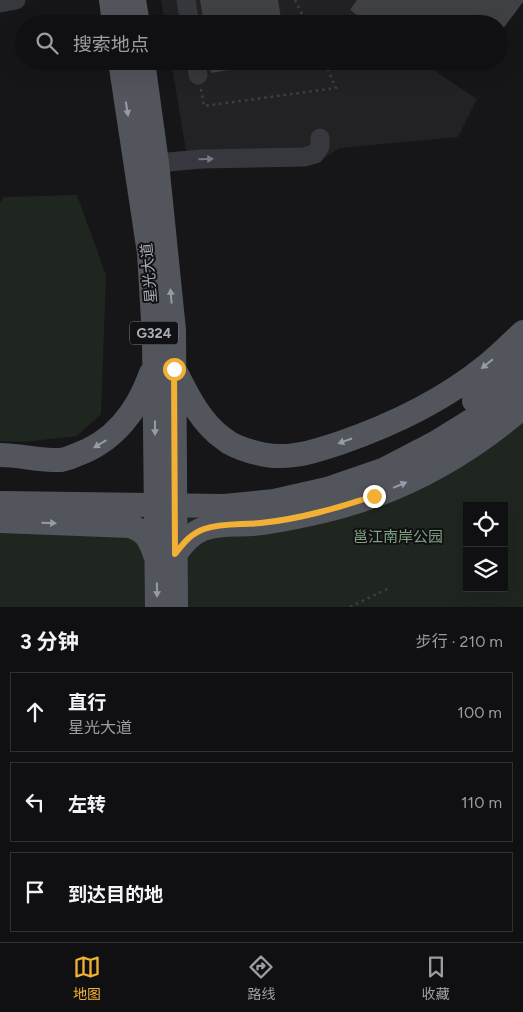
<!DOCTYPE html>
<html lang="zh">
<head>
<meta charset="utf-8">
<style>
	body { margin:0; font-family:Figtree,"Noto Sans SC",sans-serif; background:#19191b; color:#f1f3f6 }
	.controls { position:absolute; right:15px; bottom:15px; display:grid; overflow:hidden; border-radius:0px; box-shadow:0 5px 20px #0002 }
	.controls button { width:45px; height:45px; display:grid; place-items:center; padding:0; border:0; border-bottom:1px solid #303032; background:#101012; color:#f1f3f6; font:25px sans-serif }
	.stop { position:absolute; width:15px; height:15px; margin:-11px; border:4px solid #f2b134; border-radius:50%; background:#fff }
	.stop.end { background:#f2b134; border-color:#fff; box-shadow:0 1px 5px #0008 }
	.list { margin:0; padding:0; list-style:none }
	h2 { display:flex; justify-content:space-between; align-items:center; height:65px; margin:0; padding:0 20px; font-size:21px }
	h2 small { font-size:16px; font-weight:400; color:#9c9d9f }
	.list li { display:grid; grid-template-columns:32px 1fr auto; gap:15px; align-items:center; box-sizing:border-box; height:80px; margin:0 10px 10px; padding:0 10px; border:1px solid #303032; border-radius:0px }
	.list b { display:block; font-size:19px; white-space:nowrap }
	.list p { margin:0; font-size:16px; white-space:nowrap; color:#9c9d9f }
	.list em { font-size:16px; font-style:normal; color:#9c9d9f }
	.icon { flex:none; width:28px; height:28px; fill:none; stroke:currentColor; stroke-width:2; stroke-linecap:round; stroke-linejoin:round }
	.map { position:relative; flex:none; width:523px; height:607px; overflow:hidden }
	.search { position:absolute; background:#101012; box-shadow:0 5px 20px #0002; left:15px; right:15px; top:15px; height:55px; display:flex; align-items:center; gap:12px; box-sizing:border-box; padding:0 18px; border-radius:28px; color:#9c9d9f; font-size:19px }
	.sheet { height:335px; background:#101012 }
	nav { display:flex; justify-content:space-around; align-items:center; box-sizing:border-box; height:70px; border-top:1px solid #303032; background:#101012; font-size:14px; color:#9c9d9f }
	nav a { display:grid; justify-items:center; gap:2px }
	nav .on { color:#f2b134 }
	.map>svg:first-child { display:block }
	.built { fill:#222225 }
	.green { fill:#1e261f; fill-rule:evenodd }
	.building { fill:#404145 }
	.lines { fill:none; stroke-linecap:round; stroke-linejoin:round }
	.path { stroke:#3d3f44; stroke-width:2.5; stroke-dasharray:2.5 4; stroke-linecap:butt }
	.minor { stroke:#37383d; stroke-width:19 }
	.major { stroke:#53555c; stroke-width:24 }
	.major-bridge { stroke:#53555c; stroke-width:24 }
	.oneway { fill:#979ba6 }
	.oneway2 { fill:#757881 }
	.route { stroke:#f2b134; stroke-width:6 }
	.labels { text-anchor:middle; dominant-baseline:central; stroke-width:4; stroke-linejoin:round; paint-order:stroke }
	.shield { fill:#111113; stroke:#7b7e86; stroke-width:1 }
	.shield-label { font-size:14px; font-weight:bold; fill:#a8adb8 }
	.street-label { font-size:15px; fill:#a8adb8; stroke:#111113 }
	.park-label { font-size:15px; fill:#7fa381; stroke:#111113 }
</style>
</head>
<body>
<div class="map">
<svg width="523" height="607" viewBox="0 0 523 607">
	<rect width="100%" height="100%" fill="#161618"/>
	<path class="built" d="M161,0h196l-7,10 19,14h-204z
		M171,61h249l57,38 -19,38 -118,11 -23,15 -128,6z"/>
	<path class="green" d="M77,195l29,80 -5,139 -24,22 -53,6 -24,-1v-239l4,-5z
		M523,383v224h-523v-104l181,3 146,-17zM467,506h37v82h-37z"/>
	<path class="building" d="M200,0h78l4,24h-78z
		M357,0h166v2l-24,32v-10h-130l-19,-14z
		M210,61h36l1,6 -36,6z"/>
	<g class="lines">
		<path class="path" d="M295,0l12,24
			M201,89l3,17 132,-18 -12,-27
			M350,607l39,-19"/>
		<path class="minor" d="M186,0l4,24
			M0,3l16,-3
			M196,61l2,14
			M157,163l45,-4 102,-2 11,-3 5,-8v-8"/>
		<path class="major" d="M111,0l3,24
			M134,0l4,24
			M120,61l29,192 5,84 3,270
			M143,61l14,102 17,167 2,277
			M176,372c12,24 25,51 48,67 12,10 42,18 57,17 21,0 40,-7 59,-13 52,-18 104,-43 147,-78 13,-10 24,-22 36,-33
			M474,401l49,-47
			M482,414l41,-31
			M0,455c20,0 41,6 61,5 5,-1 11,-3 15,-5 38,-13 62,-45 75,-82
			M0,521l130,5c16,5 20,14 25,29
			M175,554c8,-10 15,-20 28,-25 19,-7 40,-3 60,-6 38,-6 75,-14 111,-27 55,-20 105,-51 149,-89"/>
		<path class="major-bridge" d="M0,503l225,3 49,-5 53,-12 58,-20 50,-26 47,-29"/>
	</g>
	<defs><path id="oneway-solid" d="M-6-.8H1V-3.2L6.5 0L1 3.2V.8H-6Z" transform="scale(1.25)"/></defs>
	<g class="oneway">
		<use href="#oneway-solid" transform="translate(127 109) rotate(81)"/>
		<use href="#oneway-solid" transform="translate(171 296) rotate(-95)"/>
		<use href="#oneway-solid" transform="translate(487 364) rotate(141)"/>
		<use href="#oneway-solid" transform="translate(155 428) rotate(90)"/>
		<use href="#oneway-solid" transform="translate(345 441) rotate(161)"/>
		<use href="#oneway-solid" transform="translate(100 444) rotate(149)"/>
		<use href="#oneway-solid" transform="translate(400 485) rotate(-23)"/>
		<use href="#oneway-solid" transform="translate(49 523) rotate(2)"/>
		<use href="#oneway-solid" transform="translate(157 590) rotate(89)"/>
	</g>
	<use class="oneway2" href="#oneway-solid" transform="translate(206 159) rotate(-2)"/>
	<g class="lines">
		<path class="route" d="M174,369l1,185c8,-10 15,-20 29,-25 18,-6 38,-4 57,-6 39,-4 76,-15 113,-27"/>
	</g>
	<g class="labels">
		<rect class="shield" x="130" y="321.5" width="48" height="23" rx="4"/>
		<g class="shield-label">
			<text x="154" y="333">G324</text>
		</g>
		<g class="street-label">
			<text transform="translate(149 273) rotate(-95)">星光大道</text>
		</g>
		<g class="park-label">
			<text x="398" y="537">邕江南岸公园</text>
		</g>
	</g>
</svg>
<div class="controls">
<button><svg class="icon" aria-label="locate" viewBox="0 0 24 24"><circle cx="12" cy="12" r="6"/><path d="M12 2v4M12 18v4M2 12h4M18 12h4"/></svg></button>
<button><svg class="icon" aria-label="layers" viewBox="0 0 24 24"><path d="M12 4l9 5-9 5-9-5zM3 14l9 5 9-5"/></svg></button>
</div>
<div class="stop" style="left:174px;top:369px"></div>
<div class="stop end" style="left:374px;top:496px"></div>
<div class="search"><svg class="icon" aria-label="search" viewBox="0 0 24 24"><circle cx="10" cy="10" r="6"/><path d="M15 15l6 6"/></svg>搜索地点</div>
</div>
<section class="sheet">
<h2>3 分钟<small>步行 · 210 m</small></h2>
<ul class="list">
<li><svg class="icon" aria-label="ahead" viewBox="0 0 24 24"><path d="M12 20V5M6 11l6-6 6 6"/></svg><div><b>直行</b><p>星光大道</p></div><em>100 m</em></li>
<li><svg class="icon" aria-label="left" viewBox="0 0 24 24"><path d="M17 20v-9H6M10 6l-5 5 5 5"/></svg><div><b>左转</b></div><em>110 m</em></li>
<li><svg class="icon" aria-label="arrive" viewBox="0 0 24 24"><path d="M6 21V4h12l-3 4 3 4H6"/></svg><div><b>到达目的地</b></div></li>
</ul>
</section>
<nav>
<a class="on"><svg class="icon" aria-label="map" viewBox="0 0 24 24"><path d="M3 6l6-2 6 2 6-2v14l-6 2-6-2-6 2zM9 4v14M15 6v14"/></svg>地图</a>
<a><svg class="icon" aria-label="directions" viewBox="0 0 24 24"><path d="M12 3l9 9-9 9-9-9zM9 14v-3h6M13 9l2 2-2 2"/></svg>路线</a>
<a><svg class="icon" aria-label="saved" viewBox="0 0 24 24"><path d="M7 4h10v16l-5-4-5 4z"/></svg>收藏</a>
</nav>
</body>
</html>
